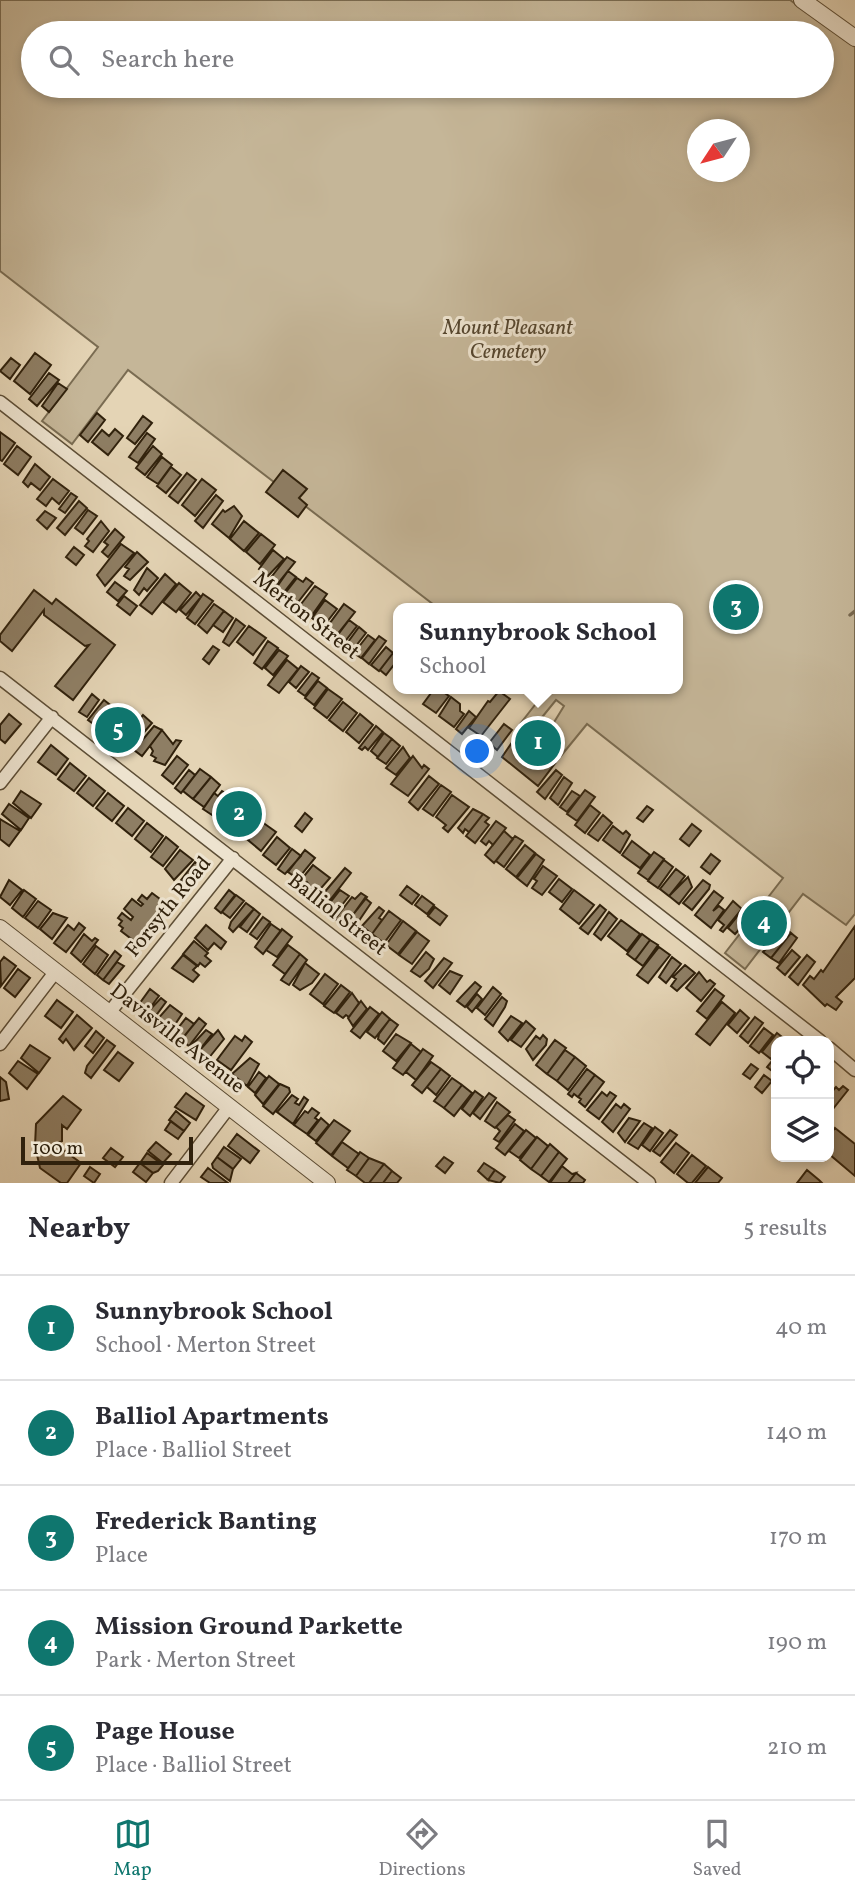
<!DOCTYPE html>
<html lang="en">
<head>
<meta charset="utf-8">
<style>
	body { margin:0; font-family:Vollkorn,serif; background:#f7f7f7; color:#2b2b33 }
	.controls { position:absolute; right:21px; bottom:21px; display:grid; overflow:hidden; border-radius:14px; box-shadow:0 4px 10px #0003 }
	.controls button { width:63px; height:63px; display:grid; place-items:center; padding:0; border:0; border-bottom:2px solid #e1e1e2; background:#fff; color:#2b2b33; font:35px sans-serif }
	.compass { position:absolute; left:687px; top:119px; width:63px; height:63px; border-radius:50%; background:#fff; box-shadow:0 4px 10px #0003; rotate:234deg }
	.scale { position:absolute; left:21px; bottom:18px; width:172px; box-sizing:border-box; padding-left:7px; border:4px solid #30210c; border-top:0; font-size:19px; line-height:24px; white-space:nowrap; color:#30210c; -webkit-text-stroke:5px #ede3cf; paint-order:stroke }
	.you { position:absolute; left:478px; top:752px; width:24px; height:24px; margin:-18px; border:5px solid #fff; border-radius:50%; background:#1a73e8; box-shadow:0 0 0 10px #1a73e833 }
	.badge { display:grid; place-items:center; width:46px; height:46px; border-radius:50%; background:#0f766e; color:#fff; font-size:23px; font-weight:700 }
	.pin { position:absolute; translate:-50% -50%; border:4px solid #fff; box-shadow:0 2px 7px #0006 }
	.popup { position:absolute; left:393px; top:603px; width:290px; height:91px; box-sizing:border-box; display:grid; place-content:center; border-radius:14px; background:#fff; filter:drop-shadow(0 2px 5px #0005); font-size:23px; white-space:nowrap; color:#7c7c81 }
	.popup b { font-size:26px; color:#2b2b33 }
	.popup::after { content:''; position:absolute; left:50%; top:100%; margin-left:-14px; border:14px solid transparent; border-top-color:#fff }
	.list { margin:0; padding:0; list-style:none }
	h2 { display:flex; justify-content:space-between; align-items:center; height:91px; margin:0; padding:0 28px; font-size:30px }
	h2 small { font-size:23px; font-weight:400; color:#7c7c81 }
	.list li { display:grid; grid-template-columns:46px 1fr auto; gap:21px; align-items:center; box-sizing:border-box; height:105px; padding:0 28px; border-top:2px solid #e1e1e2 }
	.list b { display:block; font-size:26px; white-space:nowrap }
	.list p { margin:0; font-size:23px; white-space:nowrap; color:#7c7c81 }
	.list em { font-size:23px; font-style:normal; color:#7c7c81 }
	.icon { flex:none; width:38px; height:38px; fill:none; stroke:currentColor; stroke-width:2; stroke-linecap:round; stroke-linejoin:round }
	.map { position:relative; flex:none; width:855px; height:1183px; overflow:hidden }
	.search { position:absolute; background:#fff; box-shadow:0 4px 10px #0003; left:21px; right:21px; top:21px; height:77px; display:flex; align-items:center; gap:18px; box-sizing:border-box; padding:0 24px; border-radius:38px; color:#7c7c81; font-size:26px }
	.sheet { height:616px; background:#fff }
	nav { display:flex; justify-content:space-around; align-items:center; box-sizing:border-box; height:98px; border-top:2px solid #e1e1e2; background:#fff; font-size:19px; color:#7c7c81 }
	nav a { display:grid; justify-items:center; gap:4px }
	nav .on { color:#0f766e }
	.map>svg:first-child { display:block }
	.green { fill:#c5b698; stroke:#7a6c52; stroke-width:2; fill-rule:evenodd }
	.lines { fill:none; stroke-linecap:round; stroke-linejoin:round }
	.stream { stroke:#77684f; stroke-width:3.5 }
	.building { fill:#8e7e64; stroke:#30210c; stroke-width:2 }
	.minor-casing { stroke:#5d4e36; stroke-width:15 }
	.tertiary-casing { stroke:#5d4e36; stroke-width:18 }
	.minor { stroke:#ede3cf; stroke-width:12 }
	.tertiary { stroke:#ede3cf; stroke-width:16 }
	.labels { text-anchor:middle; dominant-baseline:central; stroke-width:6; stroke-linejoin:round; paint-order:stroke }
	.park-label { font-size:21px; font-style:italic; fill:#55462f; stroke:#ede3cf }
	.street-label { font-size:21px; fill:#30210c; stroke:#ede3cf }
</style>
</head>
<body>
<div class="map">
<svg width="855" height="1183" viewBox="0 0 855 1183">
	<rect width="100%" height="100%" fill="#e4d4b5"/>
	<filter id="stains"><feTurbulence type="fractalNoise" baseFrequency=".00286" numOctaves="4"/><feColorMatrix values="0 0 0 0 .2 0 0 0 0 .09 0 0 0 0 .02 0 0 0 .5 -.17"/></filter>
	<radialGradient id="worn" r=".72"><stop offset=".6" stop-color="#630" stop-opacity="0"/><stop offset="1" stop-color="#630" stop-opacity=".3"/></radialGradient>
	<path class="green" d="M0,0h790l65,47v867l-9,11 -43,-31 -58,75 -20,-16 58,-75 -196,-154 -31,38 -11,-9 3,-4 -3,-12 19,-31 -8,-6 -26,32 -10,-8 25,-32 -3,-3h136v-81h-240l-310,-238 -56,74 -30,-23 56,-74 -98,-76zM33,33h789v53h-789zM698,130h42v42h-42z"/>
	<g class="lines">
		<path class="stream" d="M850,615l5,-4"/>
	</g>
	<path class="building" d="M35,353l16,12 -21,29 -16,-13z
		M11,358l9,7 -10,14 -10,-8z
		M49,373l10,7 -22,26 -8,-7z
		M58,383l9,6 -18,23 -7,-6z
		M97,413l8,7 -17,22 -8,-7z
		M143,416l9,7 -17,21 -8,-6z
		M115,429l8,7 -15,19 -16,-13 10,-12 7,6z
		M0,432l15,11 -13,18 -2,-1z
		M147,433l8,6 -17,24 -9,-6z
		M17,446l14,11 -13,18 -14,-11z
		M153,446l9,8 -17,21 -9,-7z
		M162,457l10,8 -14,19 -11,-7z
		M35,464l15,13 -10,13 -9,-7 -3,4 -5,-5z
		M171,467l10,8 -15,18 -9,-7z
		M283,470l24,19 -8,9 8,7 -9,12 -32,-25z
		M187,473l9,7 -18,23 -9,-7z
		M53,479l16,12 -10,13 -7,-6 -6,8 -9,-7z
		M202,479l14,11 -21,26 -13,-11z
		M71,493l6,4 -12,16 -6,-4z
		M216,495l7,6 -20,27 -8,-7z
		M79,501l8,7 -22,27 -8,-7z
		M234,506l8,10 -13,22 -17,-14 11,-14 2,2z
		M88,510l9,6 -14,18 -8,-6z
		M45,511l11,7 -9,11 -10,-9z
		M101,521l8,10 -16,21 -8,-6 4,-5 -2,-2z
		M244,521l15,12 -15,18 -14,-12z
		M115,529l9,8 -16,20 -6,-5 6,-7 -4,-3z
		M261,534l14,11 -15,19 -14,-12z
		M121,544l13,9 -29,33 -8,-11z
		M74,547l10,8 -8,10 -10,-8z
		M273,550l11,9 -16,17 -9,-7z
		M137,552l11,10 -18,18 -6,-4 5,-7 -4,-2z
		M287,557l8,5 -20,25 -6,-7z
		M147,568l11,10 -11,13 -3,-3 -5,7 -5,-5z
		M288,571l8,6 -15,19 -7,-5z
		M165,574l11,10 -24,30 -12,-9z
		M297,578l6,4 3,-4 7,5 -18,23 -12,-10z
		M115,582l12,9 -9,10 -11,-9z
		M179,583l12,10 -15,19 -13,-10z
		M315,586l12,8 -17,24 -12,-10z
		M34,590l18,14 4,-5 59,46 -42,55 -18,-14 34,-41 -4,1 -41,-31v-5l-32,41 -12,-10v-6z
		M196,592l5,5 -15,18 -6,-5z
		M203,594l10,7 -18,23 -8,-6z
		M124,596l13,10 -7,9 -13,-10z
		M325,600l12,9 -14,18 -11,-9z
		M214,604l10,7 -17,22 -9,-8z
		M344,604l11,8 -19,24 -9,-9z
		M224,611l9,7 -10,14 -10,-7z
		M236,619l9,7 -16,20 -6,-4z
		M349,620l8,6 -14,18 -6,-8z
		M249,626l17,12 -13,17 -16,-13z
		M359,627l7,6 -14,18 -7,-5z
		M368,635l7,5 -14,18 -7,-5z
		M379,636l7,5 -17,23 -7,-6z
		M268,641l10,7 -16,21 -8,-6z
		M213,646l6,4 -10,14 -6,-5z
		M386,647l7,6 -14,18 -8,-6z
		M279,650l9,6 -15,19 -8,-7z
		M393,653l5,3 -2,6 -10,13 -6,-5z
		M287,660l11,9 -19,24 -11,-8z
		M301,666l8,6 -13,16 -7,-6z
		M312,673l7,5 -14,18 -7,-5z
		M318,681l9,7 -13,17 -9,-7z
		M328,689l14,10 -15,19 -13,-10z
		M434,689h10l-2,2 7,5 -13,17 -13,-9z
		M499,691l11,8 -29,37 -12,-8 19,-27 2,1z
		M92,694l7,6 -12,17 -8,-5z
		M451,697l9,7v7l4,3 -10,13 -15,-11z
		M104,700l10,8 -15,20 -11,-8z
		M343,702l14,11 -14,18 -14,-11z
		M469,711l7,6 -14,17 -6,-5z
		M9,714l12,10 -16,19 -5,-4v-14z
		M124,714l10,7 -18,23 -10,-10 8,-10 3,2z
		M360,714l13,11 -14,18 -13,-11z
		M143,715l9,8 -19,22 -9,-7z
		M504,724l8,6 -15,20 -8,-7z
		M154,726l8,4 -20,26 -8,-6z
		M376,726l7,6 -15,18 -3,-3 -3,3 -3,-2z
		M521,729l28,20 -4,4 11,9 -18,24 -36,-29z
		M162,730l11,14 3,-4 5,1 -16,24 -11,-4 2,-3 -5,-3 2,-4 -3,-5z
		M384,733l8,6 -14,18 -7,-6z
		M392,739l8,7 -14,18 -9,-6z
		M51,745l17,14 -12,16 -18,-13z
		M403,747l7,11 -14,17 -10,-7z
		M177,756l11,9 -15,19 -11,-9z
		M413,756l9,12 2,-3 5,4 -21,27 -17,-12z
		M70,763l16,13 -12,15 -16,-12z
		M200,769l11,8 -18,22 -10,-8z
		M189,770l6,5 -14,18 -6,-5z
		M556,770l6,5 -17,24 -8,-7z
		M429,776l10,8 -21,26 -9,-8z
		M211,777l9,8 -16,22 -11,-8z
		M564,777l8,6 -14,22 -8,-7z
		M89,778l16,13 -12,15 -16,-13z
		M441,785l10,7 -18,24 -10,-7z
		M585,790l10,7 -18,24 -10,-7z
		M21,791l20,13 -10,14 -18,-15z
		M222,791l5,3 -15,21 -9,-6 11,-16 4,3z
		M572,791l8,5 -13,16 -7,-5z
		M248,792l11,8 -7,8 6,4 -16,21 -23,-18 17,-21 6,6z
		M108,793l16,13 -12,15 -16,-13z
		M452,795l17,12 -21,25 -5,-4 3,-3 -10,-8z
		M9,804l20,14 -8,12 -19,-16z
		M590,805l10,8 -15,20 -10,-8z
		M647,806l6,4 -10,12 -6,-4z
		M128,808l16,13 -12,15 -16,-13z
		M473,809l10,5 -14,18 -4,-3 -2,4 -5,-5z
		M305,813l7,6 -10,13 -7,-6z
		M483,814l6,4 -4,4 4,3 -14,18 -9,-7z
		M603,815l9,8 -14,18 -10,-7z
		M0,819l20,12 -11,15 -9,-7z
		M496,821l10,7 -13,17 -4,-4 -3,4 -5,-4z
		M262,822l14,10 -15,19 -13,-11z
		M147,823l16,13 -12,16 -16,-13z
		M692,824l9,7 -12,15 -9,-7z
		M613,826l10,8 3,-3 4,4 -10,18 -17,-13z
		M504,831l9,8 -19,24 -9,-8z
		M515,836l8,5 -19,26 -8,-6z
		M166,837l12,10 -15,19 -12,-9z
		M277,837l13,11 -14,17 -13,-10z
		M632,841l18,14 -10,13 -18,-13z
		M525,845l10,8 -19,24 -10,-8z
		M292,849l9,7 -16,18 -7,-5z
		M180,850l13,10 -19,20 -9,-11z
		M305,850l10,8 -17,21 -10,-7z
		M654,852l10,7 -16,21 -10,-7z
		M536,854l8,6 -17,26 -10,-8z
		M711,854l9,7 -10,13 -9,-7z
		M664,860l9,7 -15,21 -10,-7z
		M195,862l7,5 -14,19 -7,-6z
		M313,865l17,13 -14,16 -9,-12 -3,2 -4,-3z
		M543,866l14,10 -15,19 -10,-7 5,-7 -3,-2z
		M345,868l6,5 -21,27 -7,-6z
		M676,869l9,7 -16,20 -9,-7z
		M688,877l4,10 -13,17 -10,-8z
		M559,879l13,10 -10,13 -13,-10z
		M9,880l13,10 -12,15 -10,-8z
		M703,880l7,5 -1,4 -17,21 -9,-7z
		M407,886l12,9 -7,9 -12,-9z
		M24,890l12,9 -13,18 -11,-9z
		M229,890l6,5 -14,18 -6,-5z
		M340,890l9,6 -11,14 -9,-6z
		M574,890l20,15 -15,19 -19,-15z
		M714,891l9,7 -10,13 6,-5 5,4 -13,18 -16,-13z
		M152,893l16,12 -30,39 -17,-13 2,-3 -4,-3 3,-4 -4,-3 4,-5 9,7 2,-3 -9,-8 8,-10 9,7 2,-2 -5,-4 4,-5 5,4z
		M361,893l6,4 -23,29 -9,-7 17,-22 3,2z
		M236,895l8,6 -14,17 -8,-6z
		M422,896l12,9 -7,9 -12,-9z
		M365,898l6,5 -19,28 -7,-5z
		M38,901l13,9 -13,18 -13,-10z
		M733,901l9,8 -19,23 -3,-2 4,-5 -6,-5z
		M246,903l8,6 -21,23 -4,-4 2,-6z
		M600,905l6,5 -18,24 -8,-6z
		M379,907l5,4 -5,7 3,2 -10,14 -10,-8z
		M435,907l12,9 -7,9 -12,-9z
		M744,908l9,7 -18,19 -7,-6z
		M254,909l6,5 -13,18 -7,-5z
		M389,911l12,9 -17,23 -12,-9z
		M609,912l8,7 -16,21 -7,-6z
		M53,913l14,5 -15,21 -12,-10z
		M263,917l7,5 -13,17 -7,-5z
		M621,920l19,14 -13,17 -19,-15z
		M403,921l13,10 -18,23 -12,-9z
		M79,923l6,5 -19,24 -12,-9 14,-18 6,5z
		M271,924l10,7 -18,23 -8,-7z
		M206,925l20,17 -5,7 -7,-6 -6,7 -13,-12z
		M780,925l11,8 -20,25 -8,-6 4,-4 -3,-2z
		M855,926v52l-19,19 6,5 -6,8 -9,-6 -2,2 -22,-21 7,-9 4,3 7,-9 2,2z
		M282,929l10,8 -15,20 -11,-7z
		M417,932l12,9 -17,23 -13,-9z
		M791,933l6,5 -18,25 -8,-5z
		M84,934l8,7 3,-3 3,2 -17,22 -10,-9z
		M642,934l8,6 -15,20 -8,-6z
		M650,940l8,5 -15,21 -8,-6z
		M194,941l14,12 -3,3 6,5 -6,6 -5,-4 -2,3 -15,-12z
		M288,945l12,9 -15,20 -12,-9z
		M96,946l12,9 -13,19 -12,-10z
		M659,947l11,8 -22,28 -11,-8z
		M792,950l8,7 -15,18 -8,-7z
		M115,951l6,5 -18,24 -6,-5z
		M426,952l8,7 -5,10 -9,8 -9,-6z
		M300,954l7,6 -18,25 -8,-5z
		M183,955l14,11 -4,4 6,5 -6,7 -21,-14z
		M807,955l8,7 -17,23 -9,-8z
		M4,957l12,9 -15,20 -1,-24z
		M672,957l9,7 -15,19 -7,-6z
		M444,958l8,5 -19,25 -8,-7z
		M117,962l7,4 -15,18 -6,-4z
		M305,963l14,11 -7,9 -12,7 -7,-5z
		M685,965l10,8 -18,18 -6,-5 5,-7 -3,-2z
		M18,969l12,9 -15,19 -11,-9z
		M450,971l12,5 -12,18 -11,-9z
		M699,972l8,10 3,-2 5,4 -14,17 -15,-13z
		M325,974l13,10 -15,20 -13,-10z
		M475,982l6,5 -16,20 -8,-6z
		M341,985l9,7 -16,21 -10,-7z
		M493,987l8,7 -16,21 -8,-7z
		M150,989l9,7 -13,17 -9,-6z
		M715,989l9,7 -17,23 -10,-8z
		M352,993l7,10 -10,14 -3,-2 -3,3 -7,-5z
		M477,994l5,5 -10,13 -5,-5z
		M502,997l5,4 -2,6 -12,19 -8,-7z
		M161,998l5,4 -14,19 -7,-6z
		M57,1000l16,12 -12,16 -16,-12z
		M361,1001l6,8 -14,17 -5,-8z
		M722,1002l13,11 -25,32 -14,-11z
		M170,1005l12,9 -12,18 -4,1 -10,-7v-5z
		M370,1007l9,7 -19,24 -9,-7z
		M740,1010l9,8 -12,15 -9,-8z
		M382,1012l8,7 -15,19 -8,-6z
		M77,1015l15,13 -18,22 -8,-11 -3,4 -4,-4z
		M511,1016l11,7 -14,18 -9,-9z
		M755,1017l8,6 -15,20 -8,-7z
		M186,1018l8,6 -15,19 -8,-6z
		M199,1018l7,6 -17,22 -8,-6z
		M390,1019l8,6 -14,19 -6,-5 1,-5z
		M526,1021l9,8 -14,18 -10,-7z
		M764,1028l9,7 -14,18 -9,-7z
		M206,1030l6,4 -14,18 -7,-6z
		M218,1030l6,9 -16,20 -10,-7z
		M96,1031l8,7 -11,15 -8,-7z
		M777,1033l9,7 -10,1v11l-5,7 -9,-7z
		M396,1034l15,9 -15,18 -13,-10z
		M543,1035l4,4 -1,6 -13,15 -7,-11 10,-13 4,3z
		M235,1036l7,5 3,-5 7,6 -21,28 -14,-10z
		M107,1040l8,6 -24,32 -6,-5 2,-7z
		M555,1040l11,8 -19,26 -11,-9z
		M411,1044l10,8 -18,23 -10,-7z
		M30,1045l20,13 -11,15 -18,-15z
		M423,1049l10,7 -17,24 -10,-8z
		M565,1050l10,7 -18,24 -10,-7z
		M118,1052l15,11 -14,18 -15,-11z
		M776,1056v18l-9,-7z
		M575,1057l11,9 -18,24 -11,-9z
		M250,1058l9,6 -12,22 -15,-12z
		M18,1061l20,13 -11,15 -18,-16z
		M431,1062l10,7 -19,24 -10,-8z
		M751,1064l7,5 -8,10 -7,-5z
		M441,1069l9,7 -14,19 -9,-8z
		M587,1069l8,6 -17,22 -4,-3 -2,3 -4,-3z
		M259,1072l7,6 -11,15 -7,-6z
		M595,1075l9,7 -19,25 -6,-5 2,-3 -3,-2z
		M764,1075l8,6 -10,12 -7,-6z
		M269,1076l10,8 -16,20 -8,-9z
		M0,1077l6,5 3,17 -9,2z
		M452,1078l10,7 -18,23 -10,-7z
		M280,1084l9,4 1,4 -17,22 -10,-8z
		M462,1085l10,8 -18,23 -10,-8z
		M843,1086l5,4 -19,24v-19l7,-8 3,3z
		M475,1091l8,6 -13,19 -8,-7z
		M602,1092l5,4 3,-4 6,4 -17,23 -12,-9z
		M186,1093l18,13 -8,14 -21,-13z
		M489,1093l7,5 -16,21 -7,-6z
		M292,1095l6,4 -3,4 4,2 5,-8 4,3 -15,24 -16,-12z
		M63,1096l18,14 -14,19 -5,-4v16l-7,3 26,19 -14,20h-6l-21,-15 -5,-22 1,-22z
		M497,1102l13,10 -15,16 -10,-7z
		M616,1104l5,4 3,-4 6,5 -17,23 -11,-10z
		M312,1108l7,5 -4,5 3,2 -11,14 -13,-9 11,-14 3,2z
		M176,1111l14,12 -6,8 -15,-11z
		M508,1115l7,5 -16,22 -5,-3 6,-8 -4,-4z
		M321,1118l8,7 -13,16 -8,-6z
		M629,1118l11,3 -15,21 -7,-9z
		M334,1120l16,11 -19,24 -15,-12z
		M171,1121l13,10 -6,8 -13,-9z
		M644,1123l8,5 -14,21 -10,-6z
		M515,1124l9,7 -19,24 -9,-7z
		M655,1127l8,6 -13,18 -8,-6z
		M835,1128l20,16v32l-26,-22v-18z
		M526,1130l10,8 -17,20 -10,-7z
		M670,1130l7,5 -17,21 -7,-5z
		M237,1134l22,17 -9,12 -22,-17z
		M537,1137l11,9 -17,23 -11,-9z
		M156,1142l15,12 -8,9 -15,-12z
		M342,1142l17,12 -11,14 -16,-12z
		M676,1143l13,10 -15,20 -13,-11z
		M550,1144l9,8 -18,24 -10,-7z
		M224,1147l17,12 -8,10 -16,-12z
		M111,1148l12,9 -8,10 -12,-9z
		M360,1152l9,6 -13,18 -9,-6z
		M559,1152l8,7 -18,23 -8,-6z
		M147,1153l16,12 -5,6 -5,2 -13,-10z
		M692,1155l14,11 -14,17h-4l-11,-9z
		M217,1157l16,12 -3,12 -17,-13 -1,-4z
		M444,1157l9,6 -8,10 -9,-7z
		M369,1158l15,6 -15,19h-4l-9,-7z
		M140,1163l13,10 -7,9 -13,-10z
		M484,1163l11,7 -7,10 -10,-9z
		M384,1164l8,7 -9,12h-14z
		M562,1166l10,8 4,-1 -8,10h-18z
		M90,1167l10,7 -6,9 -10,-7z
		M708,1167l14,11 -4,5h-23z
		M208,1168l20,15h-18l-9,-6z
		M495,1170l10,7 -5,6 -12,-3z
		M807,1170l12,10 3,3h-25z
		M392,1171l9,7 -4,5h-14z
		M576,1173l9,7 -2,3h-15z"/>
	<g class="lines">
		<g class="minor-casing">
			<path id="minor" d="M0,402l820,639
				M0,678l649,505
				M0,783l52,-66
				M109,1013l124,-155
				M0,1044l56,-73
				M829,1048l26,22
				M171,1183l58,-76"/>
		</g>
		<g class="tertiary-casing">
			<path id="tertiary" d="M802,0l53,38
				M0,928l327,255"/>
		</g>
		<use href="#minor" class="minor"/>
		<use href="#tertiary" class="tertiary"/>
	</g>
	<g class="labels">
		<g class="park-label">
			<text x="508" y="328">Mount Pleasant<tspan x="508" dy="24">Cemetery</tspan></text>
		</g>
		<g class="street-label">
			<text transform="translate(306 616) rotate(38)">Merton Street</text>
			<text transform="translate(169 907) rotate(-51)">Forsyth Road</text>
			<text transform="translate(337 915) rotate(38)">Balliol Street</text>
			<text transform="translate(177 1039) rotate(38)">Davisville Avenue</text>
		</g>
	</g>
	<rect width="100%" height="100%" filter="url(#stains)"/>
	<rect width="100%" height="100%" fill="url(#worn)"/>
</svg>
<div class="controls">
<button><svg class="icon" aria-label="locate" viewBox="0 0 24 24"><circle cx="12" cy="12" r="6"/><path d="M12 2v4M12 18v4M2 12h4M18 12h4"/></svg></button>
<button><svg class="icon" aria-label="layers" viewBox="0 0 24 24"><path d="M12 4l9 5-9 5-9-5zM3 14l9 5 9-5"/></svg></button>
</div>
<svg class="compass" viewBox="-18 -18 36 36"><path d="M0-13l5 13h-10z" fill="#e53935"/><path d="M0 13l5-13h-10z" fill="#7c7c81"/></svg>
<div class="scale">100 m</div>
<div class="you"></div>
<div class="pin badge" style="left:538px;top:743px">1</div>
<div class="popup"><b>Sunnybrook School</b>School</div>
<div class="pin badge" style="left:239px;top:814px">2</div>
<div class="pin badge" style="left:736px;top:607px">3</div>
<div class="pin badge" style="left:764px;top:923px">4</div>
<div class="pin badge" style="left:118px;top:730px">5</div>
<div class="search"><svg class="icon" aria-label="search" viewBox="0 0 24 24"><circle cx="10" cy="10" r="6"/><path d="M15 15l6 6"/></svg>Search here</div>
</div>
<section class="sheet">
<h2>Nearby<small>5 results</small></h2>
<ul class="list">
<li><span class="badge">1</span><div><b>Sunnybrook School</b><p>School · Merton Street</p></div><em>40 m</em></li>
<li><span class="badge">2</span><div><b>Balliol Apartments</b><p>Place · Balliol Street</p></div><em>140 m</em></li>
<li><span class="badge">3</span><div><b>Frederick Banting</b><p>Place</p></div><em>170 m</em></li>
<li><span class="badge">4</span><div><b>Mission Ground Parkette</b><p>Park · Merton Street</p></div><em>190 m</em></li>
<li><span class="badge">5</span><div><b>Page House</b><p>Place · Balliol Street</p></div><em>210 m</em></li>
</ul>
</section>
<nav>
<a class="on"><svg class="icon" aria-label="map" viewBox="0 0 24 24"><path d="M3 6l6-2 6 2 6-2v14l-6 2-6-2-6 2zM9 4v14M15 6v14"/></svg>Map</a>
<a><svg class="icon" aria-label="directions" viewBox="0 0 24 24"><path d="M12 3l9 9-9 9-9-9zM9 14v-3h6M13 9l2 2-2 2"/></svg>Directions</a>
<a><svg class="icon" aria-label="saved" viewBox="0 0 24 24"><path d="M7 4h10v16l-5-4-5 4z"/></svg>Saved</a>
</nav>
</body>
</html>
